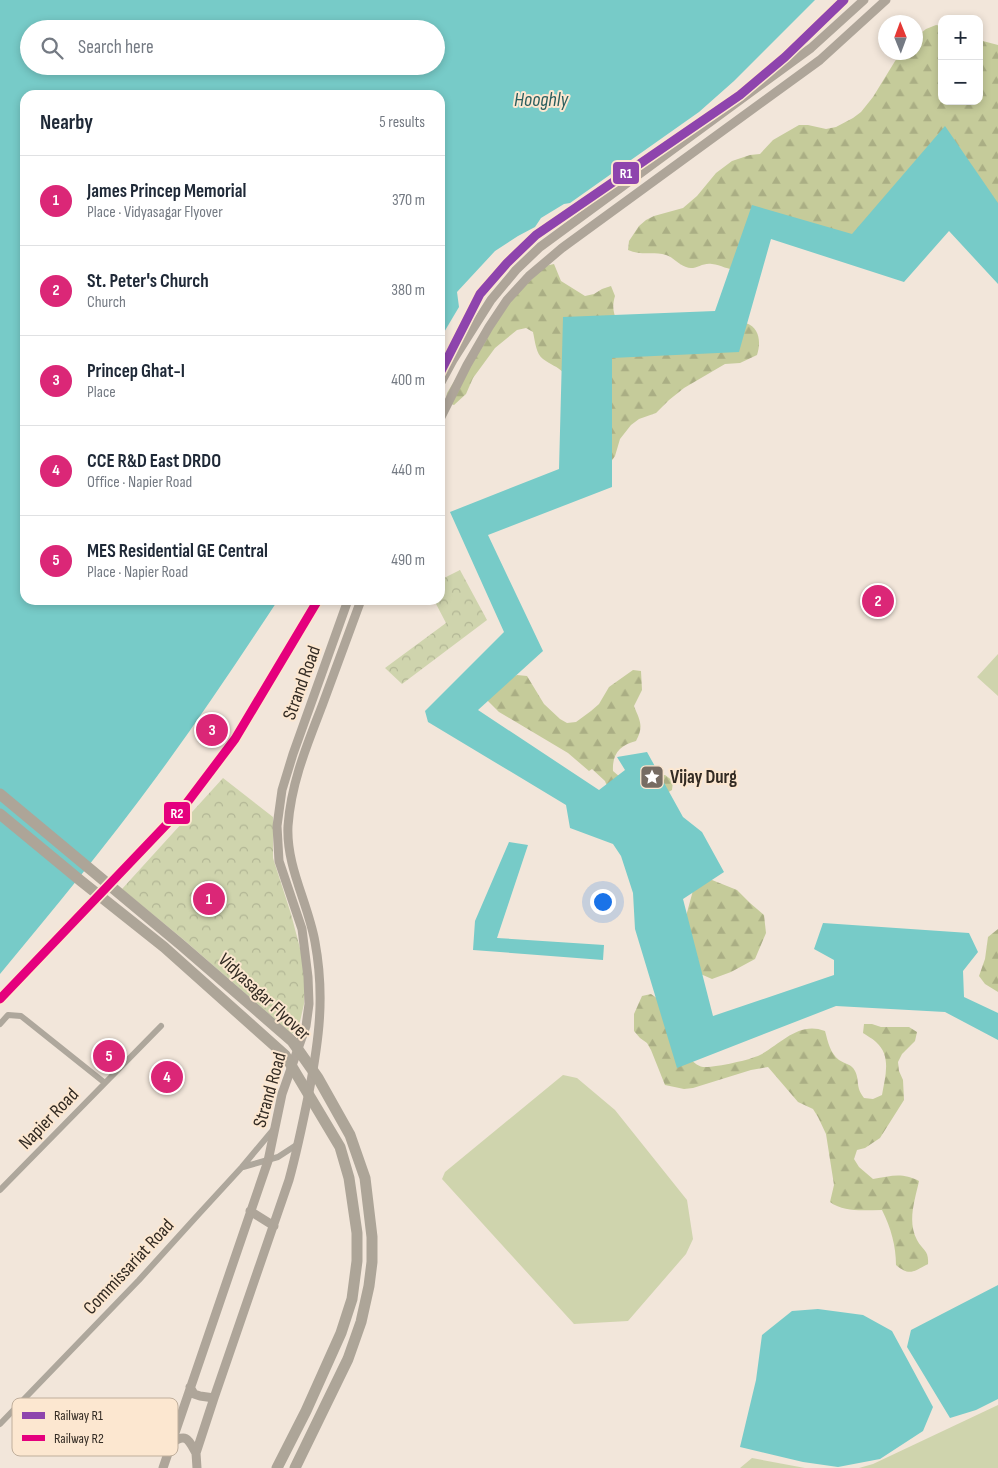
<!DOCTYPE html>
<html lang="en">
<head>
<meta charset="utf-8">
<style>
	body { margin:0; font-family:"Sofia Sans Condensed",sans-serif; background:#f6f6f7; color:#1f2937 }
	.controls { position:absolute; right:15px; top:15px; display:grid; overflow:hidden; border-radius:10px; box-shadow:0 2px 8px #0003 }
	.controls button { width:45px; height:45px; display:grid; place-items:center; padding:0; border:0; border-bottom:1px solid #e0e1e3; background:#fff; color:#1f2937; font:25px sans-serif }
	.compass { position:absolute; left:878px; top:15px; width:45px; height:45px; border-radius:50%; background:#fff; box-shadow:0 2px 8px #0003; rotate:359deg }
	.you { position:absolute; left:602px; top:901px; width:18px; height:18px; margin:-12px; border:4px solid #fff; border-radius:50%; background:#1a73e8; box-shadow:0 0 0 8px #1a73e833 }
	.badge { display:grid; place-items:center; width:32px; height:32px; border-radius:50%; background:#db2777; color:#fff; font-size:16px; font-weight:700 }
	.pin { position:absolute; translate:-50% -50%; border:2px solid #fff; box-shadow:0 1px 5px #0006 }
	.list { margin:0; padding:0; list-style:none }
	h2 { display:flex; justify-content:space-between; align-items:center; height:65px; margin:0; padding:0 20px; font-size:21px }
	h2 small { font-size:16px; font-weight:400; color:#747a83 }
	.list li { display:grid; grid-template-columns:32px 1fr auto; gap:15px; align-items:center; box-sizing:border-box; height:90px; padding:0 20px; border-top:1px solid #e0e1e3 }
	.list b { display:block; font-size:19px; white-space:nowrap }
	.list p { margin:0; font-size:16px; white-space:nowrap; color:#747a83 }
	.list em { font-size:16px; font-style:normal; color:#747a83 }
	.icon { flex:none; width:28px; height:28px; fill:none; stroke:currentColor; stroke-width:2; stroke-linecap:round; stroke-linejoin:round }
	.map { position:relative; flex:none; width:998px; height:1468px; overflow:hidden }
	.search { position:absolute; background:#fff; box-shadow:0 2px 8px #0003; left:20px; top:20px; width:425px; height:55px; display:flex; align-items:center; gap:12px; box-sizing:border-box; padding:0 18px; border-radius:28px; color:#747a83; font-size:19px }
	.panel { position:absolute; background:#fff; box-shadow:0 2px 8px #0003; left:20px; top:90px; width:425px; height:515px; border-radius:15px }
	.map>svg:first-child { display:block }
	.grass { fill:#cfd4ad }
	.forest { fill:url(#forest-firs) }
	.park { fill:url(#park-crowns) }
	.water { fill:#77cbc8; fill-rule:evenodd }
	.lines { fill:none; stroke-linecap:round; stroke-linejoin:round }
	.street { stroke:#aea79c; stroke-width:6 }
	.secondary { stroke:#aea599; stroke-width:9 }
	.highway { stroke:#ada598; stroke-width:11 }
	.rail-1-casing { stroke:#fce7d0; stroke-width:12 }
	.rail-2-casing { stroke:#fce7d0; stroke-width:12 }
	.rail-1 { stroke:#8e44ad; stroke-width:9 }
	.rail-2 { stroke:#e5007d; stroke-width:9 }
	.labels { text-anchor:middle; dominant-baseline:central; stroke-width:4; stroke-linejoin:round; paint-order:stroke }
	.street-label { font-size:19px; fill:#332b23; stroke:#fce7d0 }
	.poi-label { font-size:19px; font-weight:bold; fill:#332b23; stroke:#fce7d0; text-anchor:start }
	.water-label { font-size:20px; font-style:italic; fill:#2a5e5e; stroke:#fce7d0 }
	.key { fill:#fce7d0; stroke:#c0af9c; stroke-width:1 }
	.key-label { font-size:14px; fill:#332b23 }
	.line-badge { stroke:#fce7d0; stroke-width:2 }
	.badge-label { font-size:14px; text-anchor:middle; font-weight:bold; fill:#fff }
</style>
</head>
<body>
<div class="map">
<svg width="998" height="1468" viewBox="0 0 998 1468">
	<defs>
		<pattern id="forest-firs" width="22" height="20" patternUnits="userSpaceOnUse" patternTransform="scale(1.25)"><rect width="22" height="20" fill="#c5cb9a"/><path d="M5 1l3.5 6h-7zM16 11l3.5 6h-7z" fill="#aaae84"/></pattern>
		<pattern id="park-crowns" width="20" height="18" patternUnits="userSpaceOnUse" patternTransform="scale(1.25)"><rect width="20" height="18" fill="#cfd4ad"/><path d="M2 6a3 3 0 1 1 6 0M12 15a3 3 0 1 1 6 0" fill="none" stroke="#b2b695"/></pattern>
	</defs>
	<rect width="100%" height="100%" fill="#f2e6da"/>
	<path class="grass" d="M998,654v42l-21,-19z
		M563,1075l14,3 38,32 72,90 6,39 -7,15 -58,67 -54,3 -132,-145 3,-7z
		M998,1405v63h-139l14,-4z
		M752,1458l53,10h-65z"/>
	<path class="forest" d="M936,25l6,1v75h37v-61l19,5v192l-33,-18 -42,22 -150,-11 -35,40c-10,0 -17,-5 -26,-6 -10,-2 -17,7 -26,3 -8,-3 -13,-10 -20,-12 -13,-4 -25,1 -38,-5l1,-9 10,-15 7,-6 8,-4 29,-8 14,-12 19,-23 16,-12 18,-6 10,-1 13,-14 26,-15h9l18,4 10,-2 17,-9 8,-6 12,-15 27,-44 16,-1v-15l10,-8z
		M554,264l7,17 24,15 9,-2 8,-5 9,-3 4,10c-3,10 -2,16 2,25 25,0 50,-1 74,-1 18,-1 38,-4 55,3 14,5 15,20 11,32l-17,8 -15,1 -41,24 -15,12 -13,13 -17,6 -8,6 -11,14 -5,17 -11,16 -40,-99c-7,-7 -13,-8 -21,-14 -7,-5 -8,-18 -10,-27l-7,-4 -9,2 -22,18 -22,30 -7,16 -12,11 -9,-3 2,-9 45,-74 53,-53z
		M633,670l8,1 1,19 -8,16c6,15 10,20 2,35 -16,4 -24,13 -23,30l7,6 9,2 36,-4 8,6 -1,9 -39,23 -25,-24 -3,-8 -13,-12 -3,2 -21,-18 -69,-41 -12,-12 3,-10 27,-15 10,1 17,28 16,15 7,4 9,-1 15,-11 8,-7 10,-17z
		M712,880l25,10 13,13 14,12 2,18 -11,26 -24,13 -19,7 -16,-7 -11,-52 10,-37z
		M998,929v63l-13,-8 -6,-8 6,-17 3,-22z
		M651,994l7,5 30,57c4,5 9,10 15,11 11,1 47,-7 57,-12 22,-12 39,-34 65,-24 3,11 5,22 14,29 6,4 13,4 16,11 5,10 0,15 9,27l9,1 9,-4c3,-18 10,-39 -6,-53 -4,-4 -9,-6 -13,-9l1,-9h8l9,3h28l8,5 -2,9 -13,13 -4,8 1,9 4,9 1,20 -24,38 -15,10 -8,2 -3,9 5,8 14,12c18,-3 29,-7 46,2 -4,19 -12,40 -2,59 6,11 12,10 11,24 -14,7 -18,13 -32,1 0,-19 -5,-37 -14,-55 -17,0 -37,3 -52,-8l4,-17 -8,-51 -8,-17 -5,-8 -15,-7 -30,-35 -17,3 -58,18 -9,1 -19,-4 -14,-35 -4,-7 -7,-5 -6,-7v-17l8,-18z"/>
	<path class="park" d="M460,570l27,50 -85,64 -17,-16 61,-45 -12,-23h6v-20z
		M223,778l50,39v41l18,56 15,57 -2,33 -5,22 -7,8 -108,-94 -62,-51z"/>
	<path class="water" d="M0,0h815l-81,81 -35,31 -129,91 -6,1 -23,14 -6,9 -17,9 -23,15 -38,41 2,15 -19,32v-244h-415v505h253c-39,59 -78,118 -120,175 -50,68 -104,134 -158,199zM29,29h407v37h-407z
		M945,126l53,77v81l-49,-53 -45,51 -133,-43 -32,113 -127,6v129l-124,48 55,116 -65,59 121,80 26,-20 -8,-13 30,-5 36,65 19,15 22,40 -41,27 30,117 121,-41v-15l-20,-11 9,-26 146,10 9,19 -15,19 1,26 34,16v27l-53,-28 -109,-6 -159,62 -42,-139 -2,-36 -12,-37 -8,-12 -43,-16 -4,-23 -138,-83 -3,-11 79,-79 -54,-120 109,-43 4,-152 152,-6 37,-106 100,29z
		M509,842l19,3 -31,93 107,7 -1,15 -130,-10 2,-29z
		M998,1285v114l-22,11 -26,8 -43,-71 4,-17z
		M818,1309l45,6 29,16 41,76 -10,24 -43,28 -42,8 -35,-5 -63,-15 16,-67 6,-45 30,-24z"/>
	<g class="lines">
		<path class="street" d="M0,1024l8,-9 13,1 84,67
			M243,1167l35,-10 20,-13
			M0,1190l161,-164
			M0,1424l139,-144 58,-64 45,-49 31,-37"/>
		<path class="secondary" d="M440,384l13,-24 38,-60 25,-30 24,-23 271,-199 53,-48
			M440,419l27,-54 22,-38 18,-27 22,-24 33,-28 258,-188 66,-60
			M250,1211l24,15
			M190,1387l4,7 6,2 14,2
			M172,1443c15,-11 17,-2 24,10
			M163,1468l105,-307 14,-67 24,-68 3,-22 -1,-27 -6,-48 -23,-68 -2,-35 5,-36 11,-36 55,-154
			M197,1468l-1,-15 18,-55 75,-218c8,-29 14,-58 20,-88 10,-52 16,-96 6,-150 -7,-39 -29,-76 -27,-116 3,-43 19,-81 34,-120 13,-35 26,-71 39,-106"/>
		<path class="highway" d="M0,794l180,150 112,97 26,37 32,57 15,43 7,59v25l-3,24 -8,36 -13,37 -53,109
			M0,814l81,67 83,66 121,108 55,92 9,31 8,55v28l-5,38 -11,34 -35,78 -29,57"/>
		<g class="rail-1-casing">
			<path id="rail-1" d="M440,373l40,-79 27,-31 29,-28 204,-140 45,-38 59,-57"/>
		</g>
		<g class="rail-2-casing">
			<path id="rail-2" d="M0,999l186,-195 49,-65 83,-139"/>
		</g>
		<use href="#rail-1" class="rail-1"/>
		<use href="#rail-2" class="rail-2"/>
	</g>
	<defs>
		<g id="sight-square" transform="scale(1.25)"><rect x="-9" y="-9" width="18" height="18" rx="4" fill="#766c63" stroke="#fce7d0"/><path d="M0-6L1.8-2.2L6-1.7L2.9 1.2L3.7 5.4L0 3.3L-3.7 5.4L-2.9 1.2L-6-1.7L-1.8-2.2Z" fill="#fff"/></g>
	</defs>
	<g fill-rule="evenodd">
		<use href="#sight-square" x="652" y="777"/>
	</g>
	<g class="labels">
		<g class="street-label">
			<text transform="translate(302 683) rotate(-70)">Strand Road</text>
			<text transform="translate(264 997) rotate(43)">Vidyasagar Flyover</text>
			<text transform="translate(270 1090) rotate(-74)">Strand Road</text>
			<text transform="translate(49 1119) rotate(-46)">Napier Road</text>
			<text transform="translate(129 1267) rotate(-47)">Commissariat Road</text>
		</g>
		<g class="poi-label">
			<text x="670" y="777">Vijay Durg</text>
		</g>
		<g class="water-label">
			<text x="541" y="100">Hooghly</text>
		</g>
	</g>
	<rect x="12" y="1398" width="166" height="58" rx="8" class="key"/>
	<rect x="22" y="1412" width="23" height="7" fill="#8e44ad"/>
	<rect x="22" y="1435" width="23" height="6" fill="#e5007d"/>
	<g class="key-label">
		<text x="54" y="1420">Railway R1</text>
		<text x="54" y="1443">Railway R2</text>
	</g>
	<g class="line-badge">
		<rect x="612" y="161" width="28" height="24" rx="5" fill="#8e44ad"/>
		<rect x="163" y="801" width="28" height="24" rx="5" fill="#e5007d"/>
	</g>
	<g class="badge-label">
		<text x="626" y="178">R1</text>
		<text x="177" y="818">R2</text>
	</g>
</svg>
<div class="controls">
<button>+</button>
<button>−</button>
</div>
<svg class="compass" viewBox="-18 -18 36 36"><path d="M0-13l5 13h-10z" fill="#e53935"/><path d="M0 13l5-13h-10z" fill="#747a83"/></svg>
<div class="you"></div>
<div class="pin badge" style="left:209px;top:899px">1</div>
<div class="pin badge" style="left:878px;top:601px">2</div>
<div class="pin badge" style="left:212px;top:730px">3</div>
<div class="pin badge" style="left:167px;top:1077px">4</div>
<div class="pin badge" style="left:109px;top:1056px">5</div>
<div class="search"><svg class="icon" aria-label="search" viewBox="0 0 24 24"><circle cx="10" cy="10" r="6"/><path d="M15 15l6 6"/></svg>Search here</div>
<section class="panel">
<h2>Nearby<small>5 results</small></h2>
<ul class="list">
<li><span class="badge">1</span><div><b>James Princep Memorial</b><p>Place · Vidyasagar Flyover</p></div><em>370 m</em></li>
<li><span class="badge">2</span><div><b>St. Peter's Church</b><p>Church</p></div><em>380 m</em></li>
<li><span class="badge">3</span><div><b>Princep Ghat-I</b><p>Place</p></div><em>400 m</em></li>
<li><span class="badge">4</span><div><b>CCE R&amp;D East DRDO</b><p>Office · Napier Road</p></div><em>440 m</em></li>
<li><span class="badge">5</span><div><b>MES Residential GE Central</b><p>Place · Napier Road</p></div><em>490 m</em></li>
</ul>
</section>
</div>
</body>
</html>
